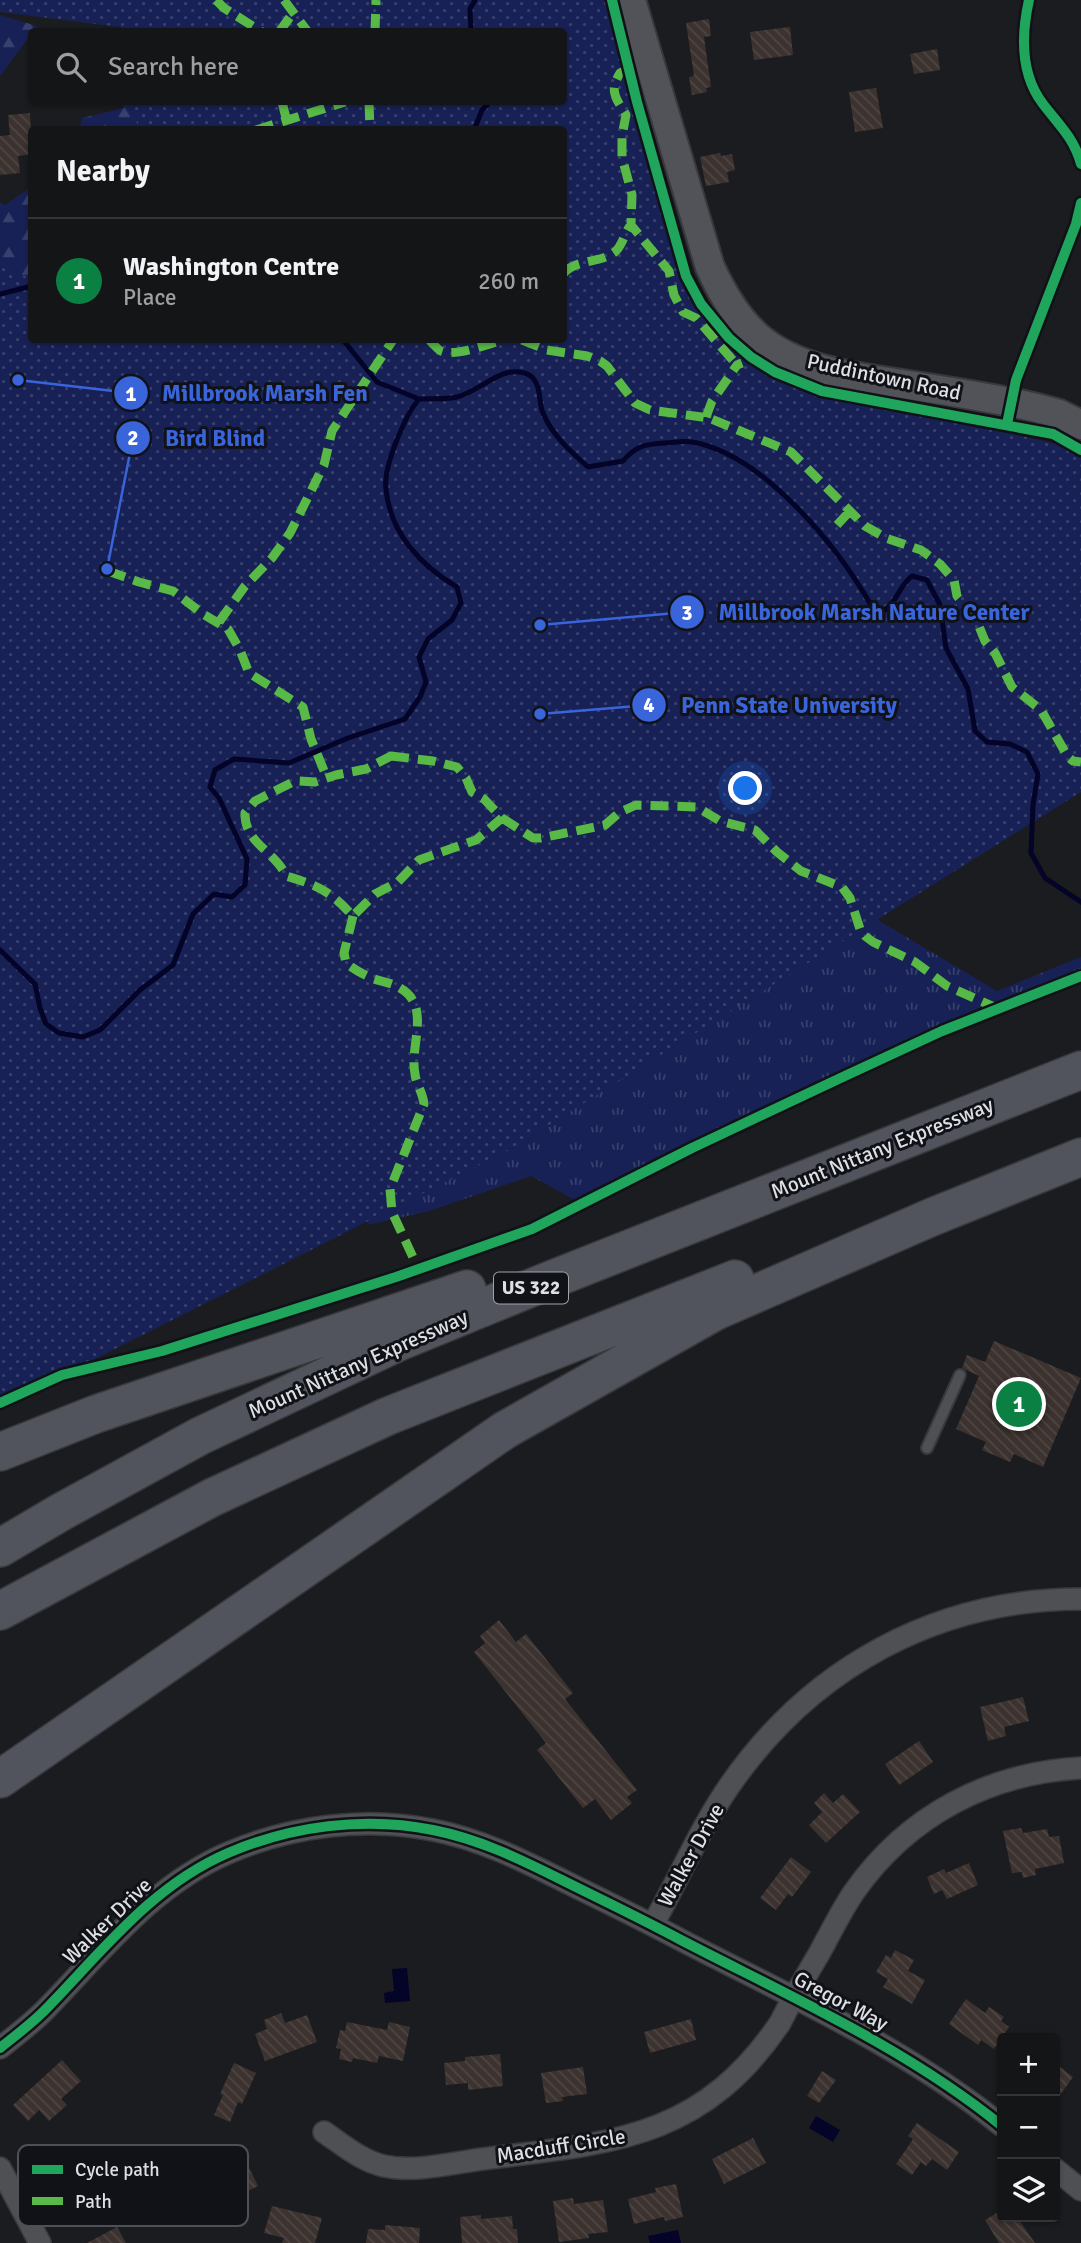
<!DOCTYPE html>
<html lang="en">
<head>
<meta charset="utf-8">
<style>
	body { margin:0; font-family:Signika,sans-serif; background:#212224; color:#f1f3f6 }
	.controls { position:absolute; right:21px; bottom:21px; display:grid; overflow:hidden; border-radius:7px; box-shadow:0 2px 5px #0004 }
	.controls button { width:63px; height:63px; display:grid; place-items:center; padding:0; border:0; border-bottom:2px solid #333436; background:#141517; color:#f1f3f6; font:35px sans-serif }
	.you { position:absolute; left:746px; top:789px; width:24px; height:24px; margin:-18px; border:5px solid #fff; border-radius:50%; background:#1a73e8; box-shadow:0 0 0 10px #1a73e833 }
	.badge { display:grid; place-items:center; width:46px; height:46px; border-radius:50%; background:#0b8043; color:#fff; font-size:23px; font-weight:700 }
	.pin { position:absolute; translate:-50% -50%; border:4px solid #fff; box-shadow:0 2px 7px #0006 }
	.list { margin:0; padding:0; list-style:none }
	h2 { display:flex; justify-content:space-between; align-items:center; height:91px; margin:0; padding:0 28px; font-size:30px }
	h2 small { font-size:23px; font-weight:400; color:#9d9fa1 }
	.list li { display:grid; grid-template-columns:46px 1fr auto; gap:21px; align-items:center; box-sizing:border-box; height:126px; padding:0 28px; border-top:2px solid #333436 }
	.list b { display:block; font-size:26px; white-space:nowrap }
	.list p { margin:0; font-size:23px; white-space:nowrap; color:#9d9fa1 }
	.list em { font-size:23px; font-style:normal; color:#9d9fa1 }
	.icon { flex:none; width:38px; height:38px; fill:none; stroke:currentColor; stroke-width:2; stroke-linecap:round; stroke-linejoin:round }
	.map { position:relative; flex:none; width:1081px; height:2243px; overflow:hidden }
	.search { position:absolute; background:#141517; box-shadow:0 2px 5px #0004; left:28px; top:28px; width:539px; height:77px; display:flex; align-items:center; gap:18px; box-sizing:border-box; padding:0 24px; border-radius:7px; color:#9d9fa1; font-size:26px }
	.panel { position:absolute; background:#141517; box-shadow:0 2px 5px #0004; left:28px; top:126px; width:539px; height:217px; border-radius:7px }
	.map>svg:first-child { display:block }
	.grass { fill:url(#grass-tufts) }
	.forest { fill:url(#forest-firs) }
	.park { fill:url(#park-dots) }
	.water { fill:#040328 }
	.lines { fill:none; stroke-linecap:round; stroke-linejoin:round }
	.stream { stroke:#040328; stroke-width:5 }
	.building { fill:url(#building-back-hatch) }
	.lane-casing { stroke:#39393d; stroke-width:14 }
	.street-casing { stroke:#39393d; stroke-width:24 }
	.secondary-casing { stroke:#39393d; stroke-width:32 }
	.highway-casing { stroke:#39393d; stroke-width:40 }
	.lane { stroke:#4f5053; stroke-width:10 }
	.street { stroke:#4f5053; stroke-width:21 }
	.secondary { stroke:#515358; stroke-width:28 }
	.highway { stroke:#52545d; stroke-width:37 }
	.quiet { stroke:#58b947; stroke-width:9; stroke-dasharray:18 9; stroke-linecap:butt }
	.cycleway-casing { stroke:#101218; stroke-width:15 }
	.cycleway { stroke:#20a55d; stroke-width:10 }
	.labels { text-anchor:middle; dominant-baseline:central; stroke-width:6; stroke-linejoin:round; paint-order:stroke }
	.shield { fill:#101218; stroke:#a0a2a6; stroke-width:2 }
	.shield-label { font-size:19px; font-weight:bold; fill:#dddfe3 }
	.street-label { font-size:21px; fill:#dddfe3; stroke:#101218 }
	.key { fill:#101218; stroke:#4e5055; stroke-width:2 }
	.key-label { font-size:19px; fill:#dddfe3 }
	.leader { fill:none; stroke:#3a64da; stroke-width:2.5 }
	.callout-dot { fill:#3a64da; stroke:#101218; stroke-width:2.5 }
	.mark-label { font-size:21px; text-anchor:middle; font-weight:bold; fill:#fff }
	.callout-label { font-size:23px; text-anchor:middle; font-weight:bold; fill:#3a64da; stroke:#101218; stroke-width:6; stroke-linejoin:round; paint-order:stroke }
</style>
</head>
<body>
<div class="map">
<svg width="1081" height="2243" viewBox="0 0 1081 2243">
	<defs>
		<pattern id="grass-tufts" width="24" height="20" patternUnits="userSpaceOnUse" patternTransform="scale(1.75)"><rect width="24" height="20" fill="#172155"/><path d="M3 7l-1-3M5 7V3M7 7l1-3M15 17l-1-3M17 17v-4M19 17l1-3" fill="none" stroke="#38416d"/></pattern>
		<pattern id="forest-firs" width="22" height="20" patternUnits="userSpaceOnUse" patternTransform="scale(1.75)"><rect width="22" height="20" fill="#172155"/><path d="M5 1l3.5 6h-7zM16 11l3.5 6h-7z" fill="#38416d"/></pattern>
		<pattern id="park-dots" width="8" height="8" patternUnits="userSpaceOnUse" patternTransform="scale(1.75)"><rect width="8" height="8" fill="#172155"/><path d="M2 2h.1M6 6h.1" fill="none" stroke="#38416d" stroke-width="1.8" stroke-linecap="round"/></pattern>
		<pattern id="building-back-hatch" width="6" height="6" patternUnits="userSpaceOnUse" patternTransform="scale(1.75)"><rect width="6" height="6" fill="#3c322f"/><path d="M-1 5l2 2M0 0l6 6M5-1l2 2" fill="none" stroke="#4e4643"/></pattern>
	</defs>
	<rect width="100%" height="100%" fill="#1b1c1f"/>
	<path class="grass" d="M628,771l369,220 84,-34v19c-172,63 -336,145 -499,228l-51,-28 -102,35 -62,14 76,-125z"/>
	<path class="forest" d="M0,15l37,11 -37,50z
		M123,102h28v27l-72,1 3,-12 42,-10z
		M31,187l1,153 4,15 -36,-45v-108l5,3z"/>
	<path class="park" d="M0,0h607l80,275 37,62 45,41 305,70 7,10v334l-572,358 -509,257v-1140l31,11 1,62h532v-210l-426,-1 -5,-27h431v-70l-442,-1 -2,-4 -120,-15z"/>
	<path class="water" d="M407,1968l3,33 -25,2 -1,-10 10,-2 -2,-22z
		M816,2116l24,14 -7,12 -24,-14z
		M678,2230l3,13h-31l-2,-7z"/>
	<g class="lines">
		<path class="stream" d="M471,32l-1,-23 5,-9
			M474,130l8,-20 8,-8
			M0,294l32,-8
			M343,340l34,42 42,17
			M0,950l35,34 5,24 6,16 13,9 24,4 17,-7 40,-40 33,-25 20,-51 21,-20 18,3 13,-12 2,-26 -28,-61 -9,-11 5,-17 19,-11 55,4 59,-25 57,-19 15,-22 6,-15 -7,-25 9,-18 24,-19 9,-17 -4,-16c-36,-21 -67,-54 -71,-98 -2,-14 5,-34 10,-47 7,-16 12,-30 23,-43 12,-1 27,1 38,-2 14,-3 33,-19 49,-24 8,-2 19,-2 26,4 10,10 6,25 11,36 9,22 28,39 45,54l35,-6c12,-15 23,-17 42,-18 8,0 19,-3 27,-1 71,12 145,104 179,163l14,5c14,-11 13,-23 27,-34l15,4 13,25 6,43 22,41 7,42 12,11 23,2 17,8 11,22 -5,31 -2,48 14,25 36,24"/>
	</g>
	<path class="building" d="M709,19l2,17 -7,1 7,50 -5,1 1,4 -15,3 -3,-18 5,-1 -8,-53z
		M790,27l3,28 -39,5 -4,-28z
		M937,49l3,21 -26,4 -4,-20z
		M876,88l7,40 -28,4 -6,-40z
		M30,113l2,41 -14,2 2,17 -20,2v-39l10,-1 -2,-20z
		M720,153l1,3 11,-2 3,16 -8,2 2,10 -23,4 -6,-29z
		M994,1341l87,37 -38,89 -29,-13 -4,8 -28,-12 4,-8 -30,-13 23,-53 -17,-8 5,-13 18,7z
		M499,1620l17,22 10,-8 47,59 -8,6 72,91 -10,7 5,6 -21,17 -16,-21 -12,9 -46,-58 9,-7 -72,-91 11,-9 -5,-7z
		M1023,1697l6,24 -25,6 2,9 -18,5 -8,-34z
		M919,1741l14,21 -34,23 -14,-21z
		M824,1793l9,10 10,-9 17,18 -34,31 -17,-18 13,-13 -8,-9z
		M1021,1828l2,5 24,-4 2,8 10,-1 5,27 -29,6 1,6 -13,3 -1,-6 -10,1 -9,-42z
		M791,1857l20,15 -19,25 -4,-3 -12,16 -16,-12z
		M969,1863l9,22 -31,14 -5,-9 -8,4 -7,-17 17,-8 2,4z
		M895,1950l19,10 -6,11 17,9 -13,24 -29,-17 5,-8 -12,-7 10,-17 5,3z
		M966,1999l19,14 4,-6 15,10 -3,4 8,6 -15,22 -13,-9 -3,5 -29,-21z
		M281,2013l4,10 22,-8 10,27 -52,19 -10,-27 12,-5 -3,-9z
		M691,2019l5,21 -46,13 -6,-21z
		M347,2022l40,8 2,-8 21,5 -7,34 -24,-5 -2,7 -24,-5 -1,4 -13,-3 2,-10 -5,-1 4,-18 5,1z
		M500,2054l3,32 -35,4v-7l-22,2 -2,-22 21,-2v-4z
		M62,2060l19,21 -20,18 6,6 -18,16 -10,-11 -11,11 -15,-16z
		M234,2063l22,10 -14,31 -4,-2 -8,20 -16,-7 9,-20 -3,-1z
		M1055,2063l18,14 -18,25z
		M583,2067l4,27 -25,3 1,4 -17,2 -5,-30z
		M822,2071l14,9 -17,23 -12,-7z
		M917,2123l42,29 -12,18 -15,-11 -6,7 -5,-4 -9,13 -16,-11 17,-25 -5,-3z
		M753,2138l13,25 -42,21 -12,-25z
		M239,2148l19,38 -27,13 -13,-29 13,-6 -5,-9z
		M676,2184l7,33 -18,4 -1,-4 -30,7 -6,-25 28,-7 -1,-4z
		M573,2198l1,6 29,-4 5,32 -20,2 1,4 -30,4 -6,-41z
		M272,2206l50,12 -7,25h-33l2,-5 -20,-5z
		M1002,2210v7h15l18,26h-36l-14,-23z
		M481,2215v4l31,-3 1,13h4l1,14h-56l-2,-26z
		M385,2225l35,3 -1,15h-53l2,-14 17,1z
		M117,2227l9,16h-39z"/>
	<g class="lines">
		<g class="lane-casing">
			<path id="lane" d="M927,1448l33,-73"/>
		</g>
		<g class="street-casing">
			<path id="street" d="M653,1924c26,-45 47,-96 77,-139 82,-118 207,-186 351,-186
				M0,2048c15,-12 31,-24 44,-37 57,-58 107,-125 184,-158 63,-27 137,-37 205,-23 46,9 87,29 129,50 40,20 80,39 119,60 110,57 225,108 321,186
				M324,2132c19,13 38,29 60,34 33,7 72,-4 106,-8 125,-15 213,-21 290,-135 12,-24 26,-47 40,-71 11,-20 21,-41 34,-60 54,-77 135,-119 227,-124
				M0,2168l40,75
				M1055,2169l26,21"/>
		</g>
		<g class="secondary-casing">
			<path id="secondary" d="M631,0l79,267c12,26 26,51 48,70 43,37 110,41 163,50 39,6 78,12 116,21l22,6 22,11"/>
		</g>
		<g class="highway-casing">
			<path id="highway" d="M0,1452l96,-38 371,-125
				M0,1548l61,-36 139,-76 201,-95 147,-60 533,-211
				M0,1611l213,-114 175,-81 347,-137
				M0,1779l505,-349 211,-119 216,-94 149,-60"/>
		</g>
		<use href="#lane" class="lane"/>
		<use href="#street" class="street"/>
		<use href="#secondary" class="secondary"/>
		<use href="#highway" class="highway"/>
		<path class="quiet" d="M216,0l8,8 38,24
			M284,0l24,32
			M279,32l14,-19
			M375,32l1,-32
			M630,68l-10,5c-12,20 -3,26 6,42l-4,21v21l10,38 -1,30
			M282,102l5,20
			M369,102l1,28
			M256,130l89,-28
			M564,273c11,-13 33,-10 48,-19 11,-6 11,-20 19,-29l38,46 5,24 9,17 13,6 41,47
			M429,340c4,3 8,9 12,11 13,6 48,-7 61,-11
			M522,340l25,10 40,6 13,5 7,5 28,37 15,7 59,8 82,34 74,74 21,12 35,12 19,14 14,16 3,16 19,23 9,22 10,12 17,34 29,23 27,47 5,4 8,1
			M706,417l6,-16 25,-36 5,-2
			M837,525l13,-14
			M108,571l31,11 34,9 30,23 25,15 12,21 9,23 54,34 8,32 16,39
			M219,622l26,-36 27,-28 18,-25 34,-68 8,-34 61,-91
			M391,756l42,5 24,6 9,11 6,14 12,7 18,19 -26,22 -57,20 -21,22 -23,12 -22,22c-24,-26 -34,-30 -67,-40 -10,-24 -42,-33 -41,-63l10,-12 36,-18 7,-2 17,1 21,-7 30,-6z
			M502,818l31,20h8l64,-13 15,-13 16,-7 61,2 23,14 35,9 22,22 24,19 41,16 8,11 10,31 5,7 8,6 42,20 32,24 52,23
			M353,916l-9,37 2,10c9,7 18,12 28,16 9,3 18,4 26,9 32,18 9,58 15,86 1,10 8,19 9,30l-34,85 2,23 26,56"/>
		<g class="cycleway-casing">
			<path id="cycleway" d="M612,0l25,102 49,174 15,28 28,34 22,19 24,15 47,19 231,43 28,16
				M1029,0c-8,36 -9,74 14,104 16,21 31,34 38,60
				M1007,424l9,-44 60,-156 5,-21
				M0,1403l62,-28 100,-24 234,-74 136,-48 160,-81 155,-73 95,-44 139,-55
				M0,2048c15,-12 31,-24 44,-37 57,-58 107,-125 184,-158 63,-27 137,-37 205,-23 46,9 87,29 129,50 40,20 80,39 119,60 110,57 225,108 321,186"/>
		</g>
		<use href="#cycleway" class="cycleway"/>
	</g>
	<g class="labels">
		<rect class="shield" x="494" y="1272.5" width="74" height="31" rx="5"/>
		<g class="shield-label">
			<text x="531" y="1288">US 322</text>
		</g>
		<g class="street-label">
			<text transform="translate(884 377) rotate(12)">Puddintown Road</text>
			<text transform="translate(882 1148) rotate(-22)">Mount Nittany Expressway</text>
			<text transform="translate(358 1364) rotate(-24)">Mount Nittany Expressway</text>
			<text transform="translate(691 1855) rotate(-61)">Walker Drive</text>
			<text transform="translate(107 1921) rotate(-44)">Walker Drive</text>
			<text transform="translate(841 2001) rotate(28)">Gregor Way</text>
			<text transform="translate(561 2146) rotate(-9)">Macduff Circle</text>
		</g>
	</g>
	<rect x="18" y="2145" width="230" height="81" rx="10" class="key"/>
	<rect x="32" y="2165" width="31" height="9" fill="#20a55d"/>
	<rect x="32" y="2197" width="31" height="8" fill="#58b947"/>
	<g class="key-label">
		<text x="75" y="2176">Cycle path</text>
		<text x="75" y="2208">Path</text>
	</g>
	<path class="leader" d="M18 380L131 393M107 569L133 438M540 625L687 612M540 714L649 705"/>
	<g class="callout-dot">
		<circle cx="18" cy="380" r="7"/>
		<circle cx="107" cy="569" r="7"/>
		<circle cx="540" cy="625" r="7"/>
		<circle cx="540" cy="714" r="7"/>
		<circle cx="131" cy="393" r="18"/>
		<circle cx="133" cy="438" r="18"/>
		<circle cx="687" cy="612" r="18"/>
		<circle cx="649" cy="705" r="18"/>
	</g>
	<g class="mark-label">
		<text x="131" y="401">1</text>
		<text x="133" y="445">2</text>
		<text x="687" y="620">3</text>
		<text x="649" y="712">4</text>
	</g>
	<g class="callout-label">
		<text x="265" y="401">Millbrook Marsh Fen</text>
		<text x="215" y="446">Bird Blind</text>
		<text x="874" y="620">Millbrook Marsh Nature Center</text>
		<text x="789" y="713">Penn State University</text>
	</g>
</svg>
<div class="controls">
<button>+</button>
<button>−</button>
<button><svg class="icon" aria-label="layers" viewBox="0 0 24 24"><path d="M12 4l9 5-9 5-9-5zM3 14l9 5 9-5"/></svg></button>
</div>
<div class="you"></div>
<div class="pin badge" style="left:1019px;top:1404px">1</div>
<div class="search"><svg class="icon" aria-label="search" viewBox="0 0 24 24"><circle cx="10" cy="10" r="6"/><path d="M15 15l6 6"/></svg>Search here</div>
<section class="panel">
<h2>Nearby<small></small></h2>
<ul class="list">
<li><span class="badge">1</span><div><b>Washington Centre</b><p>Place</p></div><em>260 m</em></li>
</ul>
</section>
</div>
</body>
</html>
